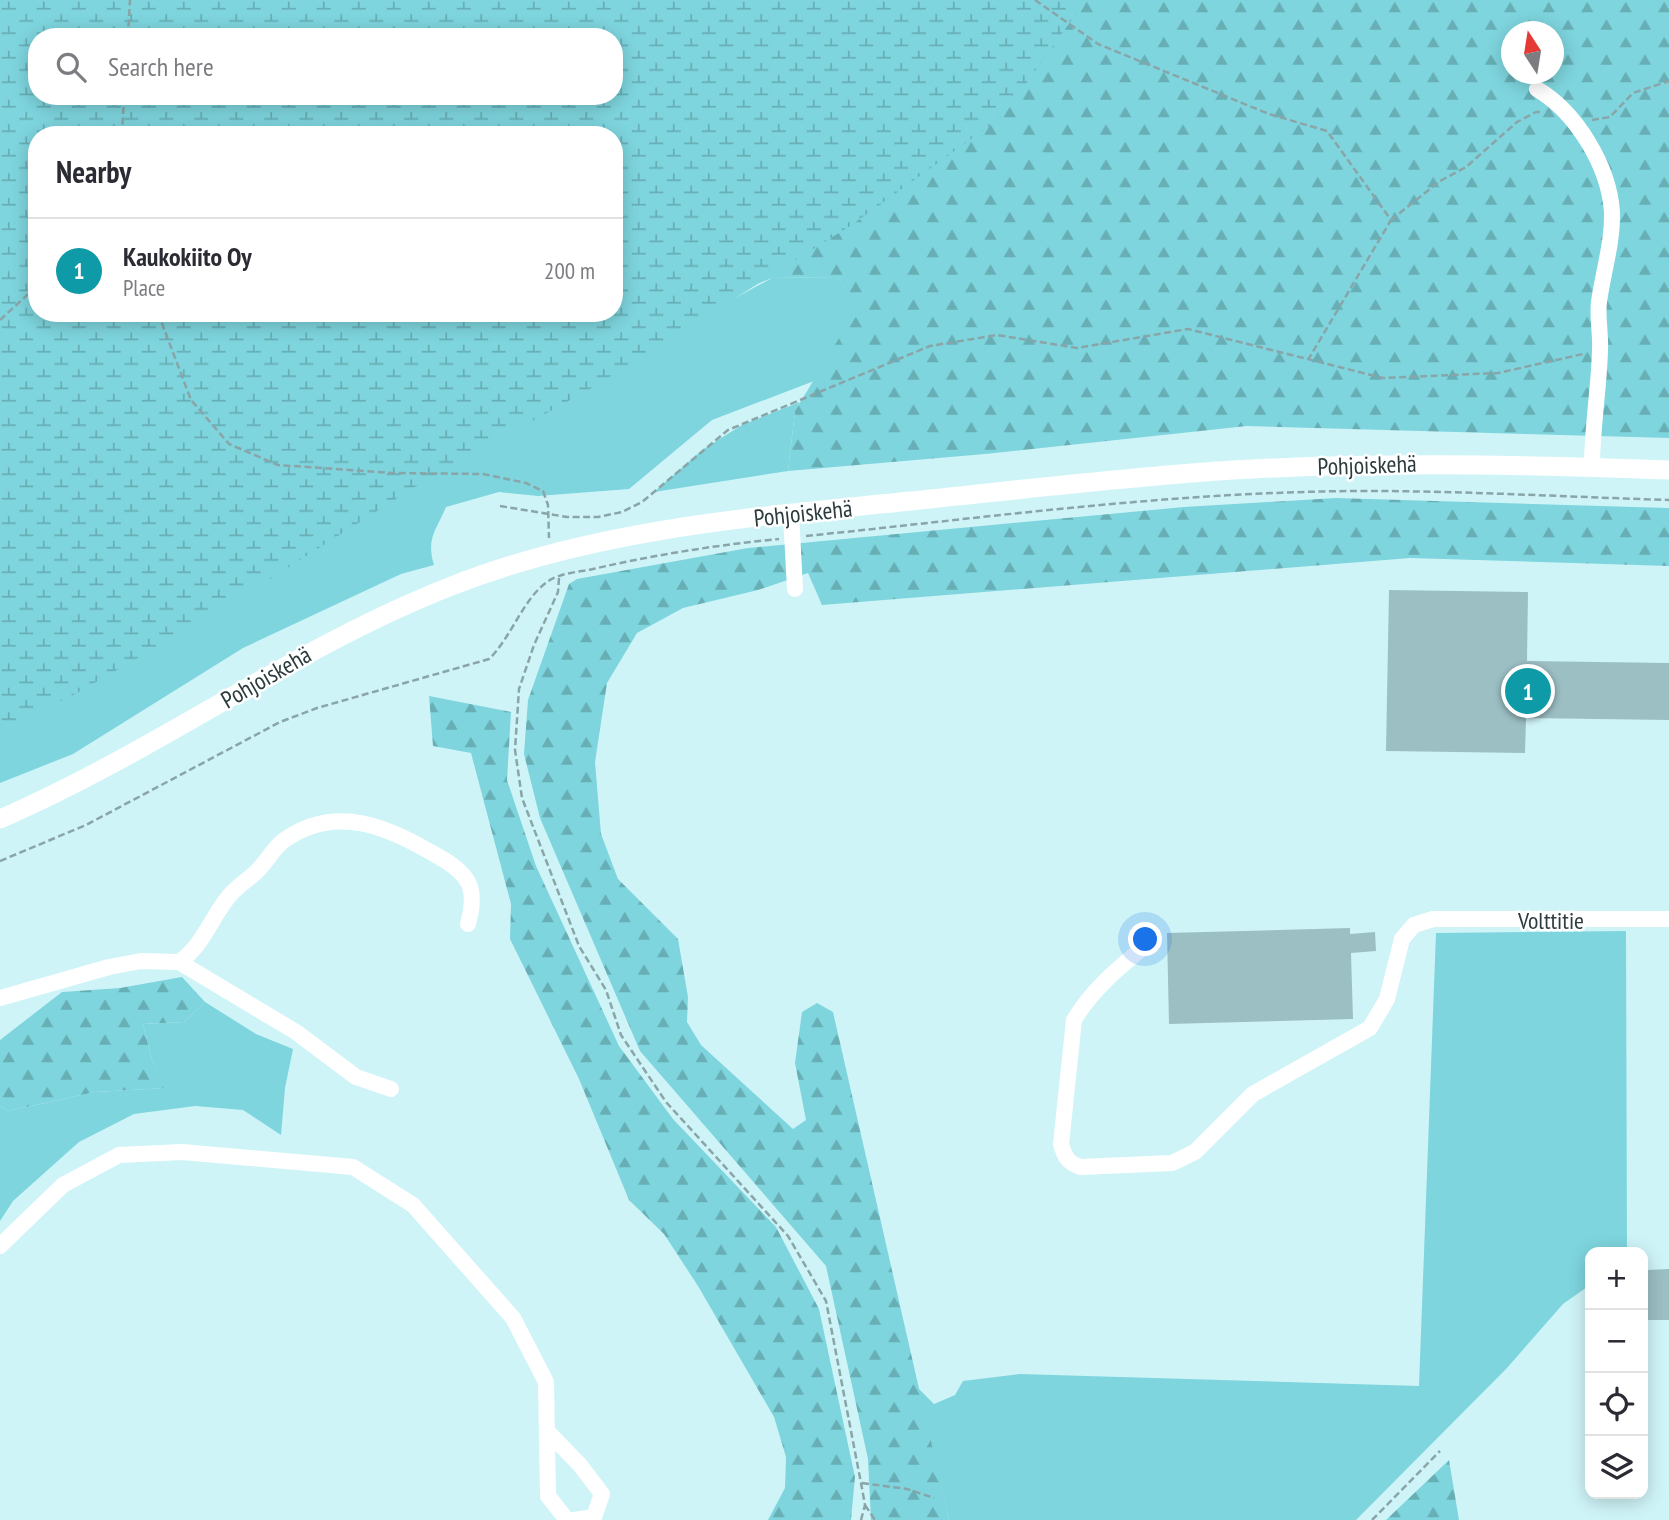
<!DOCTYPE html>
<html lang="en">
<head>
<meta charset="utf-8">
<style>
	body { margin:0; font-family:"PT Sans Narrow",sans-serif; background:#f7f7f7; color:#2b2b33 }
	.controls { position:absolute; right:21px; bottom:21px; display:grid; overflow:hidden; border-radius:14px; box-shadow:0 4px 18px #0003 }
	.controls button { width:63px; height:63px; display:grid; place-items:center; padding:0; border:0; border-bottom:2px solid #e1e1e2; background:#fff; color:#2b2b33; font:35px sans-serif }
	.compass { position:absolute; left:1501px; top:21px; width:63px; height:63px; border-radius:50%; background:#fff; box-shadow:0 4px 18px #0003; rotate:348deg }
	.you { position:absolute; left:1146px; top:940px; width:24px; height:24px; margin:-18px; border:5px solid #fff; border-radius:50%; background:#1a73e8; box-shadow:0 0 0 10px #1a73e833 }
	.badge { display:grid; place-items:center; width:46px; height:46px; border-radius:50%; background:#2563eb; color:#fff; font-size:23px; font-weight:700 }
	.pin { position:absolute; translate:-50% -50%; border:4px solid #fff; box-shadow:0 2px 7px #0006 }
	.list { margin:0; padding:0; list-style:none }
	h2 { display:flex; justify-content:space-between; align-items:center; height:91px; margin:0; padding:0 28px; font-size:30px }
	h2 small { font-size:23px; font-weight:400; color:#7c7c81 }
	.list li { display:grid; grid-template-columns:46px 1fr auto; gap:21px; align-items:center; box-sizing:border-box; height:105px; padding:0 28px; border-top:2px solid #e1e1e2 }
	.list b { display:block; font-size:26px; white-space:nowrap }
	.list p { margin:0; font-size:23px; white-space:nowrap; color:#7c7c81 }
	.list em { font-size:23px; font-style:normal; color:#7c7c81 }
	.icon { flex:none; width:38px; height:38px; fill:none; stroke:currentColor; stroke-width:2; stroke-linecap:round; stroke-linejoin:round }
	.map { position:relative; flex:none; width:1669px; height:1520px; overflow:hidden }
	.search { position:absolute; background:#fff; box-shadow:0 4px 18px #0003; left:28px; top:28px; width:595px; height:77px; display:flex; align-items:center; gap:18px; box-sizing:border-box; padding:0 24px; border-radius:28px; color:#7c7c81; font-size:26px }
	.panel { position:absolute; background:#fff; box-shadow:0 4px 18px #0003; left:28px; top:126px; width:595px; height:196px; border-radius:28px }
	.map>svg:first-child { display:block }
	.green { fill:#7ed5de }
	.forest { fill:url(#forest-firs); fill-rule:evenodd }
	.wetland { fill:url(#wetland-marsh); fill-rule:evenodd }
	.building { fill:#9cbfc3 }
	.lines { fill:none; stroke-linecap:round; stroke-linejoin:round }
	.path { stroke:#89a5a8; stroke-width:2.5; stroke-dasharray:7 3.5; stroke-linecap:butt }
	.minor { stroke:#fff; stroke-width:16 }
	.major { stroke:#fff; stroke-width:19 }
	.labels { text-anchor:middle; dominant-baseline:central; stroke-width:5; stroke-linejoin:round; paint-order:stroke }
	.street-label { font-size:24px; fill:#2c3b3d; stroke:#fff }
</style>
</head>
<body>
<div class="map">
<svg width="1669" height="1520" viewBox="0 0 1669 1520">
	<defs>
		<pattern id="forest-firs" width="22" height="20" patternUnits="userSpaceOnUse" patternTransform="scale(1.75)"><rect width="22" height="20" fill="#7ed5de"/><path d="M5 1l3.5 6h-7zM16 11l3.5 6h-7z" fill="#67aeb5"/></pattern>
		<pattern id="wetland-marsh" width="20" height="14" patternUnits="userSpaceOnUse" patternTransform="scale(1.75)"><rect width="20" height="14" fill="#7ed5de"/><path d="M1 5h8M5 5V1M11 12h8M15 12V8" fill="none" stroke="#67aeb5"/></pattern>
	</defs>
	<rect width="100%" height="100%" fill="#cff4f8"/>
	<path class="green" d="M837,277l23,28 -46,76 -102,39 -83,69 -91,7 -39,-4 -53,15c-10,24 -20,31 -12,58l-33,9 -158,74 -170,106 -73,29v-84l772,-421z
		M800,402l-5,9 -7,60 -134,21 48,-42 40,-25z
		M1626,931l1,321h-37v33l-27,19 -56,64 -151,152h-407l-32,-133 17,17 21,-9 8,-14 56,-7 400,12 17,-453z
		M205,1002l51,32 37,15 -8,39 -4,47 -38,-25 -48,-4 -61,8 -55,28 -66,59 -13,20v-115l8,5 87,-19 70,-4 -13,-28 -9,-36 41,-2z"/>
	<path class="forest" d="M0,0h1669v438l-422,-12 -262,28 -197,17 7,-60 64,-106 -22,-28 -65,1 -114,45 -658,376zM1512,32h42v42h-42zM37,37h577v59h-577zM37,135h577v178h-577z
		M1336,498l333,10v58l-259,-8 -588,47 -14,-32 -50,17 -75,18 -46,25 -30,50 -12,79 6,72 17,45 60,60 10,58 -1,25 14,23 92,84 13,-9 -11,-57 7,-51 15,-9 16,9 116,508h-78l-3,-61 -42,-193 -186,-215 -100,-233 -16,-64 4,-54 41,-116 8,-5 171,-31 436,-41z
		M429,696l82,16 -4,68 29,86 83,180 54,73 103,108 43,82 36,168 -4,43h-83l17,-32 1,-31 -12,-40 -76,-131 -34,-52 -35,-34 -50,-121 -69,-140 1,-35 -40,-151 -38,-7z
		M182,977l23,25 -21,20 -41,2 9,36 14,28 -71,4 -87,19 -8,-5v-66l62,-48 58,-4z
		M1449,1460l10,60h-73z"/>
	<path class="wetland" d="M0,0h1086l-83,116 -150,108 -258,162 -182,102 -198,126 -147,84 -68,29zM37,37h577v59h-577zM37,135h577v178h-577z"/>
	<path class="building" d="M1389,590l139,2 -1,69 142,2v57l-143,-2 -1,35 -139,-2z
		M1350,928v6l25,-2 1,19 -25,2 2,66 -184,5 -2,-91z
		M1669,1269v51h-21l-1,-50z"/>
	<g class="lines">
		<path class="path" d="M1035,0l63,44 171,70 58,17 64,89 -83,140
			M128,37l2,-37
			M1592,120l18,-3 23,-24 36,-12
			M122,135l2,-39
			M1391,220l49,-39 26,-14 51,-45 19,-10h7
			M158,313l33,87 38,44 49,21 114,8 91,1 43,9 17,8 5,14 1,33
			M0,320l37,-34
			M500,506l67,11h31l24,-5 20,-10 86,-72 202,-84 67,-11 80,13 111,-19 195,49 115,-5 85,-19
			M806,536c186,-19 373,-45 561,-45 100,0 201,6 302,9
			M559,578l-1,14 -24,53 -15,44 -4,61 7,48 57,148 27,44 15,45 45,67 122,134 38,65 35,182 4,22 -4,15
			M0,861l86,-36 194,-103 37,-14 172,-49c22,-21 34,-60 58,-77 12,-9 32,-10 46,-13 61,-14 123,-24 186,-30
			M862,1483l45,6 27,9
			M865,1505l10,15
			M1372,1520l68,-69"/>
		<path class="minor" d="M1537,89c39,23 72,77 75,123 1,30 -9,60 -13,90 -2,16 2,32 1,48 -1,39 -8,78 -8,117
			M791,514l4,75
			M1150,942c-28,23 -57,46 -76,78l-13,124c4,14 7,19 20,23l91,-4 23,-11 58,-58 117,-66 17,-29 15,-60 12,-14 19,-6h236
			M179,962c25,-17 32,-45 51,-67 8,-10 20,-16 28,-25 9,-9 15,-21 25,-29 54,-39 107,-13 158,17 31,18 36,33 27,66
			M0,998l109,-31 32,-6 38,1 117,70 60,45 35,12
			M0,1246l63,-61 56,-30 63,-3 171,15 60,38 100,113 33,64 2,114 19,24
			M547,1431l33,34 22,29 -8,23 -20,3"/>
		<path class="major" d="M0,819c155,-67 292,-170 449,-232 148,-59 306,-70 462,-86 107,-11 214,-24 322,-31 145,-8 290,-6 436,0"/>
	</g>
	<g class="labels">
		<g class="street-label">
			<text transform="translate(1367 465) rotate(-2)">Pohjoiskehä</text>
			<text transform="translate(803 513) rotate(-6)">Pohjoiskehä</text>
			<text transform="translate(266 677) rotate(-30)">Pohjoiskehä</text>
			<text x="1551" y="920">Volttitie</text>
		</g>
	</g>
</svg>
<div class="controls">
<button>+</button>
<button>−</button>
<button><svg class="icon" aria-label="locate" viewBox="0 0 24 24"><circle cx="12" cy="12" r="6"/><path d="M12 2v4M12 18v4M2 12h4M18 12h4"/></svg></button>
<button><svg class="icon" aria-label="layers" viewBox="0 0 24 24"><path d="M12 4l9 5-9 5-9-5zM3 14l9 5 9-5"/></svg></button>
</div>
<svg class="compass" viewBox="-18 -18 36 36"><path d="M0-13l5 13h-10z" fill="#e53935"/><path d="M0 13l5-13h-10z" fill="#7c7c81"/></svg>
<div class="you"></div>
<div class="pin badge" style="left:1528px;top:691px;background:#0f9aa8">1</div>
<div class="search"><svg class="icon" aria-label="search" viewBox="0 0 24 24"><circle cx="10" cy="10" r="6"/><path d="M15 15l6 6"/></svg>Search here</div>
<section class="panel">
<h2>Nearby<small></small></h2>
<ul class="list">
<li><span class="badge" style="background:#0f9aa8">1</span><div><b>Kaukokiito Oy</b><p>Place</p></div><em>200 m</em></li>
</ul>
</section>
</div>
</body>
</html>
